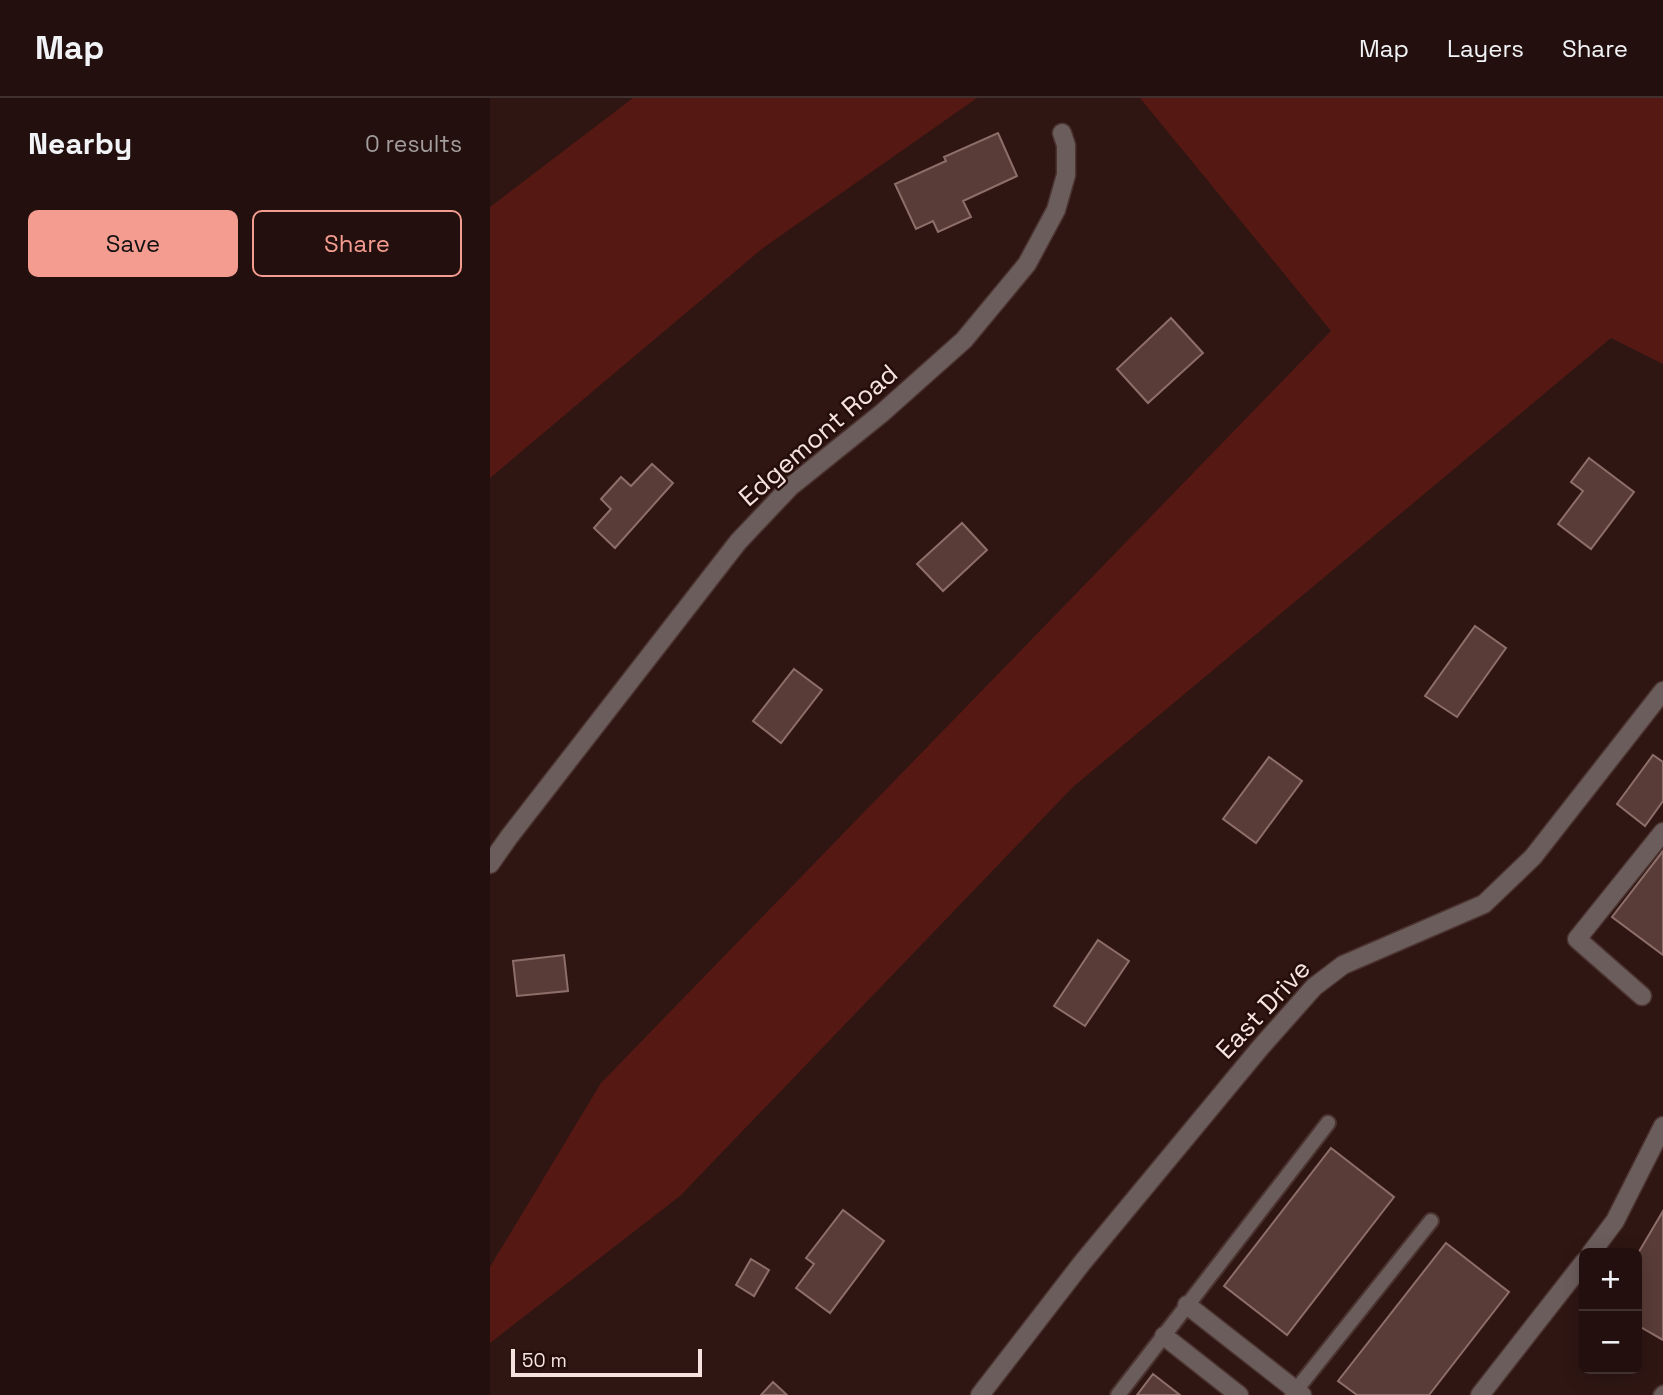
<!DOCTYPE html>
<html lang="en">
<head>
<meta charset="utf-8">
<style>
	body { margin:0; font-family:"Space Grotesk",sans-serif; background:#2b1917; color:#f1f3f6 }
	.controls { position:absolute; right:21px; bottom:21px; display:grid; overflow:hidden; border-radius:10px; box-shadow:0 4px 18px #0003 }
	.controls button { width:63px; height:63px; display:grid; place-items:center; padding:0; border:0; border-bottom:2px solid #40302e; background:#23100e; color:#f1f3f6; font:35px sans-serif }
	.scale { position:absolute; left:21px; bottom:18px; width:191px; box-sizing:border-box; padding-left:7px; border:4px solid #f6e3e0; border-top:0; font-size:19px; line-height:24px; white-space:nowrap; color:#f6e3e0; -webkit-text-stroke:5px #250d0a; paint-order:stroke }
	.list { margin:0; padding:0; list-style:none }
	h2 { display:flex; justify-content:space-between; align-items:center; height:91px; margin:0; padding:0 28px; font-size:30px }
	h2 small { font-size:23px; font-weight:400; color:#a39d9e }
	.actions { display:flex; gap:14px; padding:21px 28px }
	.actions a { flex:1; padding:16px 0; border:2px solid #f59c90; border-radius:10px; text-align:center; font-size:24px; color:#f59c90 }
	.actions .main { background:#f59c90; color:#111 }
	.map { position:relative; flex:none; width:1173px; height:1297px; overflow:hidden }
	header { display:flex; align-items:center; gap:42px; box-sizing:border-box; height:98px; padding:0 35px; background:#23100e; border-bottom:2px solid #40302e }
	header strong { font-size:33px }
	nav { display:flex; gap:38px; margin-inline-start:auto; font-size:24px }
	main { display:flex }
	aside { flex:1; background:#23100e }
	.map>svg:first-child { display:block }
	.green { fill:#561813 }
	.building { fill:#593c38; stroke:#8e6e69; stroke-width:2 }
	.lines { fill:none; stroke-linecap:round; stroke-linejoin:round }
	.lane-casing { stroke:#4b3330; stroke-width:18 }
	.street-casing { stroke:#4b3330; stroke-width:21 }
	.lane { stroke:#6b5d5b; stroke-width:14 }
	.street { stroke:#6b5d5b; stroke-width:18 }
	.labels { text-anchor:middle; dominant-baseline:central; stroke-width:5; stroke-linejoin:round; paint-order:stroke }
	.street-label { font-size:26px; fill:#f6e3e0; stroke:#250d0a }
</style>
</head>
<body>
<header>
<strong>Map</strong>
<nav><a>Map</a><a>Layers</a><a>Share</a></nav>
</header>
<main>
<aside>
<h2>Nearby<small>0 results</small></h2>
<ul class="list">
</ul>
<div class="actions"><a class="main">Save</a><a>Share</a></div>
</aside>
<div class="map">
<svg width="1173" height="1297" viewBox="0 0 1173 1297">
	<rect width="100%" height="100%" fill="#2f1613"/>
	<path class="green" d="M143,0h344l-214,150 -273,230v-271z
		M650,0h523v266l-52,-26 -538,449 -393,409 -190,147v-76l111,-184 730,-752z"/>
	<path class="building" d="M508,35l19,43 -54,25 8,16 -33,15 -5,-11 -17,8 -21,-45 51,-23 -2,-4z
		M681,220l32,35 -55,50 -31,-34z
		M1099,360l45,34 -43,57 -33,-25 25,-33 -12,-9z
		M162,366l21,19 -58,65 -21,-20 17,-19 -10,-10 20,-22 10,9z
		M472,425l25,27 -44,41 -26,-27z
		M985,528l31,22 -49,69 -32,-21z
		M304,571l28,21 -41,53 -28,-22z
		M1163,657l10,7v39l-18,25 -28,-22z
		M779,659l33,24 -46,62 -33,-24z
		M1173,753v104l-51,-38z
		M608,842l31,21 -44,65 -31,-20z
		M74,857l4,36 -51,5 -4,-35z
		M841,1050l63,49 -107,138 -63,-49z
		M353,1112l41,31 -54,72 -34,-25 18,-24 -8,-6z
		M1173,1113v129l-26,-15v-70z
		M956,1145l63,49 -80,103h-72l-19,-14z
		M261,1161l18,11 -15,26 -18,-11z
		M663,1276l27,21h-43z
		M283,1284l14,13h-26z"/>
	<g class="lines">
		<g class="lane-casing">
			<path id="lane" d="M628,1297l210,-272
				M802,1297l139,-174
				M1171,1297l2,-2"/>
		</g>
		<g class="street-casing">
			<path id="street" d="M0,766l19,-27 229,-295 52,-55 92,-74 82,-73 63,-76 29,-54 10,-35v-30l-4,-12
				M1152,898l-65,-57 86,-107
				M1101,1155l24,-32 48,-95
				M697,1207l115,90
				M674,1238l75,59
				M490,1297l102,-132 178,-215 54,-61 29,-22 141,-61 49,-47 130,-166
				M990,1297l104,-133"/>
		</g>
		<use href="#lane" class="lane"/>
		<use href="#street" class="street"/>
	</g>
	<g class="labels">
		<g class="street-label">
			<text transform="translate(328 337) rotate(-41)">Edgemont Road</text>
			<text transform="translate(773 911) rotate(-47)">East Drive</text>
		</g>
	</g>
</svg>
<div class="controls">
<button>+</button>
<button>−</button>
</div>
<div class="scale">50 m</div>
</div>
</main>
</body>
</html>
